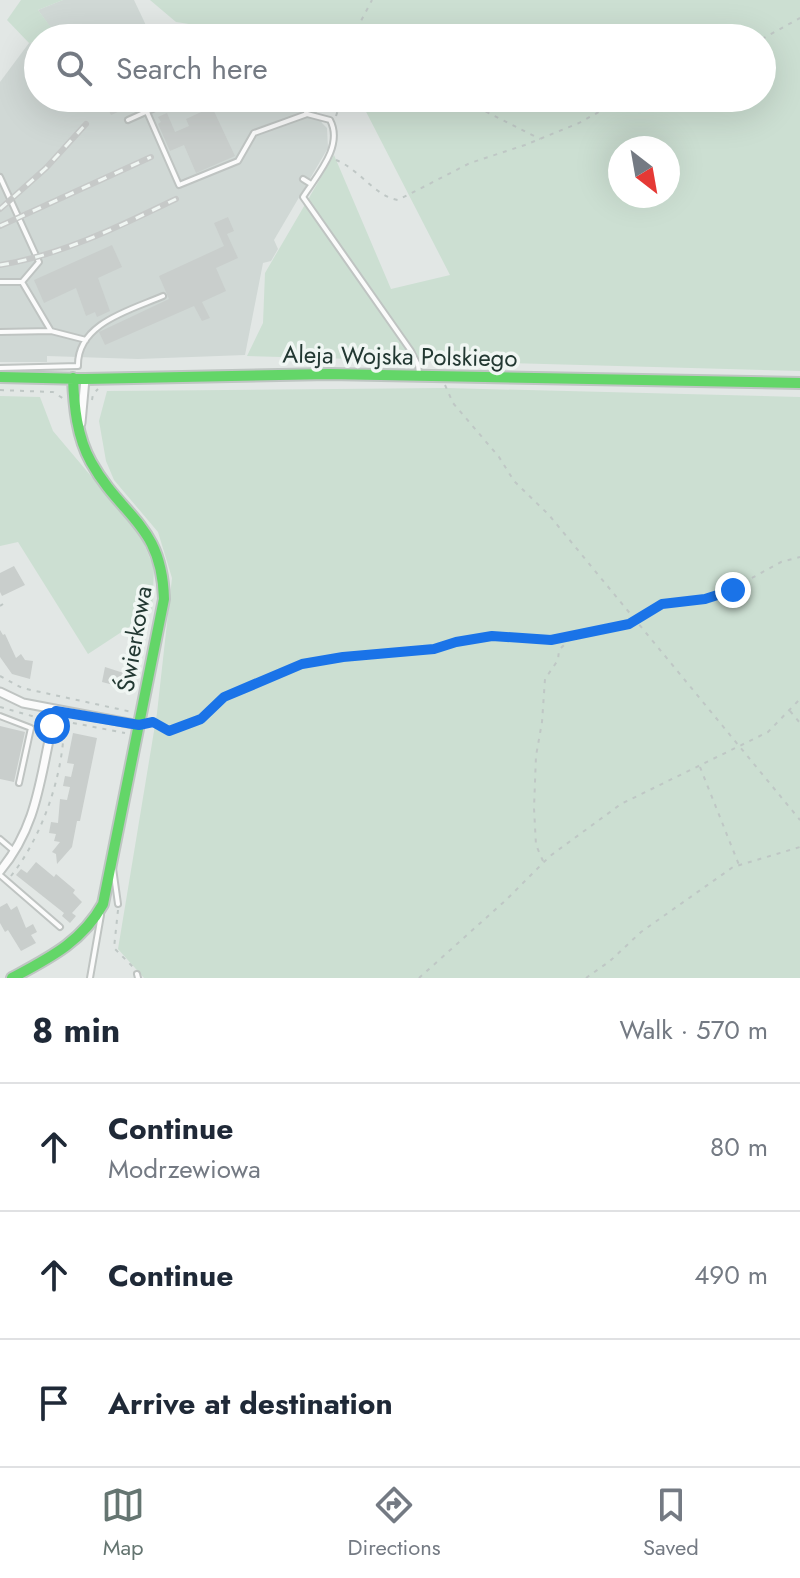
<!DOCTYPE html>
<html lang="en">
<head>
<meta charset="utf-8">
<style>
	body { margin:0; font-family:Jost,sans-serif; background:#f6f6f7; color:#1f2937 }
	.compass { position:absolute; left:608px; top:136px; width:72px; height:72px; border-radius:50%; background:#fff; box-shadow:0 8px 32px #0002; rotate:149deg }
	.stop { position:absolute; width:24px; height:24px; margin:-18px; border:6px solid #1a73e8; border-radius:50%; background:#fff }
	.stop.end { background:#1a73e8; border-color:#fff; box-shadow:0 2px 8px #0008 }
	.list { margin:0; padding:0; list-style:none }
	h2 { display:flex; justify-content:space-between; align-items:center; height:104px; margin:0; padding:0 32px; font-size:34px }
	h2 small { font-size:26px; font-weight:400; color:#747a83 }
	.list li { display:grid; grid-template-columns:52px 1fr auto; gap:24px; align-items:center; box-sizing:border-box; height:128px; padding:0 32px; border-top:2px solid #e0e1e3 }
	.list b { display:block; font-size:30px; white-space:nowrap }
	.list p { margin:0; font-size:26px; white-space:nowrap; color:#747a83 }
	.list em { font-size:26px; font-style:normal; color:#747a83 }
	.icon { flex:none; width:44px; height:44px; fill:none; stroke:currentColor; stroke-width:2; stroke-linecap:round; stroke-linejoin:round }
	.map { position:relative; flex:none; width:800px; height:978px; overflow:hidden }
	.search { position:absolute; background:#fff; box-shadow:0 8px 32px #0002; left:24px; right:24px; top:24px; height:88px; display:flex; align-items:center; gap:20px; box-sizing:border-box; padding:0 28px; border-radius:44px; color:#747a83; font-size:30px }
	.sheet { height:488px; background:#fff }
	nav { display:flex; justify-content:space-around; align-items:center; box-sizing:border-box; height:112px; border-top:2px solid #e0e1e3; background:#fff; font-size:22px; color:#747a83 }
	nav a { display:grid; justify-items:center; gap:4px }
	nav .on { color:#657571 }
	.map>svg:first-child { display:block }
	.built { fill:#d0d8d5 }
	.green { fill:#ccdfd2; fill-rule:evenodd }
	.building { fill:#c9cecc }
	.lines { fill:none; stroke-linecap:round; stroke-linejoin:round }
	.lane-casing { stroke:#bfc4c2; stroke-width:8 }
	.street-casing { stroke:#bfc4c2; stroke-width:11 }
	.fast-casing { stroke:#bec5c2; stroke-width:14 }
	.path { stroke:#bfc7c5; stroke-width:2; stroke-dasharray:4 6; stroke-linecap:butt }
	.lane { stroke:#fbfbfb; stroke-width:4 }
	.street { stroke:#fbfbfb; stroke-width:7 }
	.fast { stroke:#63d668; stroke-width:10 }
	.rail-casing { stroke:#c6c9c8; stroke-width:6 }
	.rail { stroke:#f0f6f3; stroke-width:3; stroke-dasharray:9; stroke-linecap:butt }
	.route { stroke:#1a73e8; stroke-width:10 }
	.labels { text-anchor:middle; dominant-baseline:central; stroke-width:7; stroke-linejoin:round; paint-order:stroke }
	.street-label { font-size:24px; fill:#223832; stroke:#f0f6f3 }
</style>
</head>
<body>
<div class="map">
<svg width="800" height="978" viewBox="0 0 800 978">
	<rect width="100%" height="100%" fill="#e2e7e5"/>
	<path class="built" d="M63,0h71l18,38h-94l-20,-28z
		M236,19l9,19h-72z
		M38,42v56h272l12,25 5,5 1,20 -54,92 4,9 -7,12 -8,2 -18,92 -107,4 -91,-3v6h-47v-280l29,-39z"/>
	<path class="green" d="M21,0h42l-25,10 21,28h-21v4l-9,1 -22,-23z
		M150,0h650v371l-553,-15 16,-33 2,-50 69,-118 57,134 59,-14 -91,-177h403v-60h-481l-105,-16zM620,148h48v48h-48z
		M446,388l354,9v581h-656l-26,-29 39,-236 15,-135 -14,-46 -44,-52 -8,-19 -7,-40 8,-30z
		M0,396l40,1 13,34 87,103 14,34 -2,44 -64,42 -70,-112 -18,4z"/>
	<path class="building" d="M123,98h27l-39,17 -5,-10z
		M212,107l23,49 -39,17 -12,-28 -14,6 -12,-27 3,-2 -3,-5 9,-4 8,19 14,-6 -3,-7z
		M228,217l6,14 -7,3 11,24 -22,10 10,23 -24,11 8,16 -8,3 -8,-15 -89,39 -6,-13 70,-33 -10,-23 65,-30 -10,-23z
		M112,245l10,22 -24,11 12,33 -13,6 -2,-5 -9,4 -10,-28 -32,15 -10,-23z
		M14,566l11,19 -23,11 -2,-4v-19z
		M0,630l3,5 2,-1 11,24 5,-4 4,6 8,1 -3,18 -18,-5 -12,-17z
		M105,667l31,10 -3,13 -31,-8z
		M0,726l25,6 -11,50 -14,-3z
		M73,733l24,5 -17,83h-3l-5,26 -15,17 -1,-10 -4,-2 8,-10 -6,-1 2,-7 -7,-1 2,-11 7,1 2,-24 7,1 3,-13 -7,-1 2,-10 6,1 3,-13 -7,-1z
		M36,862l18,15 2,-3 19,16 -2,3 9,9 -10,11 4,3 -6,7 -8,-7 2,-3 -48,-38 5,-6 6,4z
		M7,903l4,7 6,-4 9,22 7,-4 4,8 -6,3 5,8 -15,8 -13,-21 -3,2 -5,-9v-16z"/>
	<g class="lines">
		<g class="lane-casing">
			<path id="lane" d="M217,30l3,8
				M300,98l7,16 23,6c14,26 -13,55 -27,77l108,154 7,14 1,8
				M147,112l32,73 59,-24 16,-28 53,-19
				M128,120l49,-22
				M0,177l39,85 -17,20 29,49 35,9
				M303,179l8,5
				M0,282h22
				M0,332l51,-1
				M0,368l78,-2c-1,-43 53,-56 85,-70
				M0,716l31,12 -12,55
				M0,839l14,12
				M113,868l5,36
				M0,875l60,52
				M137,974l1,4
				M90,978l11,-63"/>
		</g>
		<g class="street-casing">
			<path id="street" d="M81,423l4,-44
				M0,692l23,11 116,22
				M0,871c41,-49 40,-102 56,-160"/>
		</g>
		<g class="fast-casing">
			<path id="fast" d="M0,377l85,2 244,-5 471,9
				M12,978c37,-20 70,-36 91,-74l61,-305c-2,-75 -42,-81 -73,-137 -14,-25 -17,-56 -18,-84"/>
		</g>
		<path class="path" d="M352,38l20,-38
			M762,39l38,-21
			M322,98l8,15
			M459,98l81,41
			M336,116l6,-18
			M336,160c23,9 40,37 62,40l72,-37 55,-18 54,-22 45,-25
			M445,385l8,18 46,54 15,24 35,34 251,305
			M0,390l53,2 11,7
			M92,400l1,-6 5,-5
			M0,606l3,-2
			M0,676l22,12 110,24
			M0,707l39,11 7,7
			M790,711l10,12
			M147,723l6,-1 16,9 32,-12 23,-22 78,-33 41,-7 91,-8 22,-7 36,-6 59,4 78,-16 33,-20 59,-9 60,-33 19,-5
			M65,726l3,-4 57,11
			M700,767l39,98
			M543,861l-7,-16 -2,-37 2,-52 6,-34 3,-43 13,-19 1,-10 14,-14
			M11,876c31,-39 52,-100 53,-150
			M118,910l-4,38 19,19
			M419,978l87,-78 44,-44 71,-52 147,-72 32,-33
			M586,978l24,-17 31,-29 92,-65 67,-20"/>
		<use href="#lane" class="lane"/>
		<use href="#street" class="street"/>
		<use href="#fast" class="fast"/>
		<g class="rail-casing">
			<path id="rail" d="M0,209l46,-41 40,-44
				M0,226l151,-69
				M0,265c62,-10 120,-39 176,-66"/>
		</g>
		<use href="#rail" class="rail"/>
	</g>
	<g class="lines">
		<path class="route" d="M52,726l4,-15 83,14 14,-3 16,9 32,-12 23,-22 78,-33 41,-7 91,-8 22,-7 36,-6 59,4 78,-16 33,-20 43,-5 28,-9"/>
	</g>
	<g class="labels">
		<g class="street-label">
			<text transform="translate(400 356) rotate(1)">Aleja Wojska Polskiego</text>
			<text transform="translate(134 639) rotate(-80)">Świerkowa</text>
		</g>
	</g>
</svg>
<svg class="compass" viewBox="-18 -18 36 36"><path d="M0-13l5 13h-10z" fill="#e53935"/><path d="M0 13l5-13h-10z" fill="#747a83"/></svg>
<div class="stop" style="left:52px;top:726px"></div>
<div class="stop end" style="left:733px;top:590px"></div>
<div class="search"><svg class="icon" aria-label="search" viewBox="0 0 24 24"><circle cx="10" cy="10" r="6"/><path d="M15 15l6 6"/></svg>Search here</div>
</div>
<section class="sheet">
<h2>8 min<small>Walk · 570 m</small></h2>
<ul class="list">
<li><svg class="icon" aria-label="ahead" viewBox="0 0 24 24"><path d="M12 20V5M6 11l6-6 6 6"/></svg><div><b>Continue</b><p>Modrzewiowa</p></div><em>80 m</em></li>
<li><svg class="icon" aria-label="ahead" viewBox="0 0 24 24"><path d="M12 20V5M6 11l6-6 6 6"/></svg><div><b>Continue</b></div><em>490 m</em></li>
<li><svg class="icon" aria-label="arrive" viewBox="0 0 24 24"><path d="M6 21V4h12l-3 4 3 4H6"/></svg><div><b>Arrive at destination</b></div></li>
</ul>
</section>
<nav>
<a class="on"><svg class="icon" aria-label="map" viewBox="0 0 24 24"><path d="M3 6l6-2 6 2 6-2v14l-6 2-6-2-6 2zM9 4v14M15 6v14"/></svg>Map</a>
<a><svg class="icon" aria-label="directions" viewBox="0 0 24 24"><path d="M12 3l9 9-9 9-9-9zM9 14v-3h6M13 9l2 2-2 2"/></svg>Directions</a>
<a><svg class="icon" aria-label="saved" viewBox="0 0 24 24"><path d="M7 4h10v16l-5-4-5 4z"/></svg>Saved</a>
</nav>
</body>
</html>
